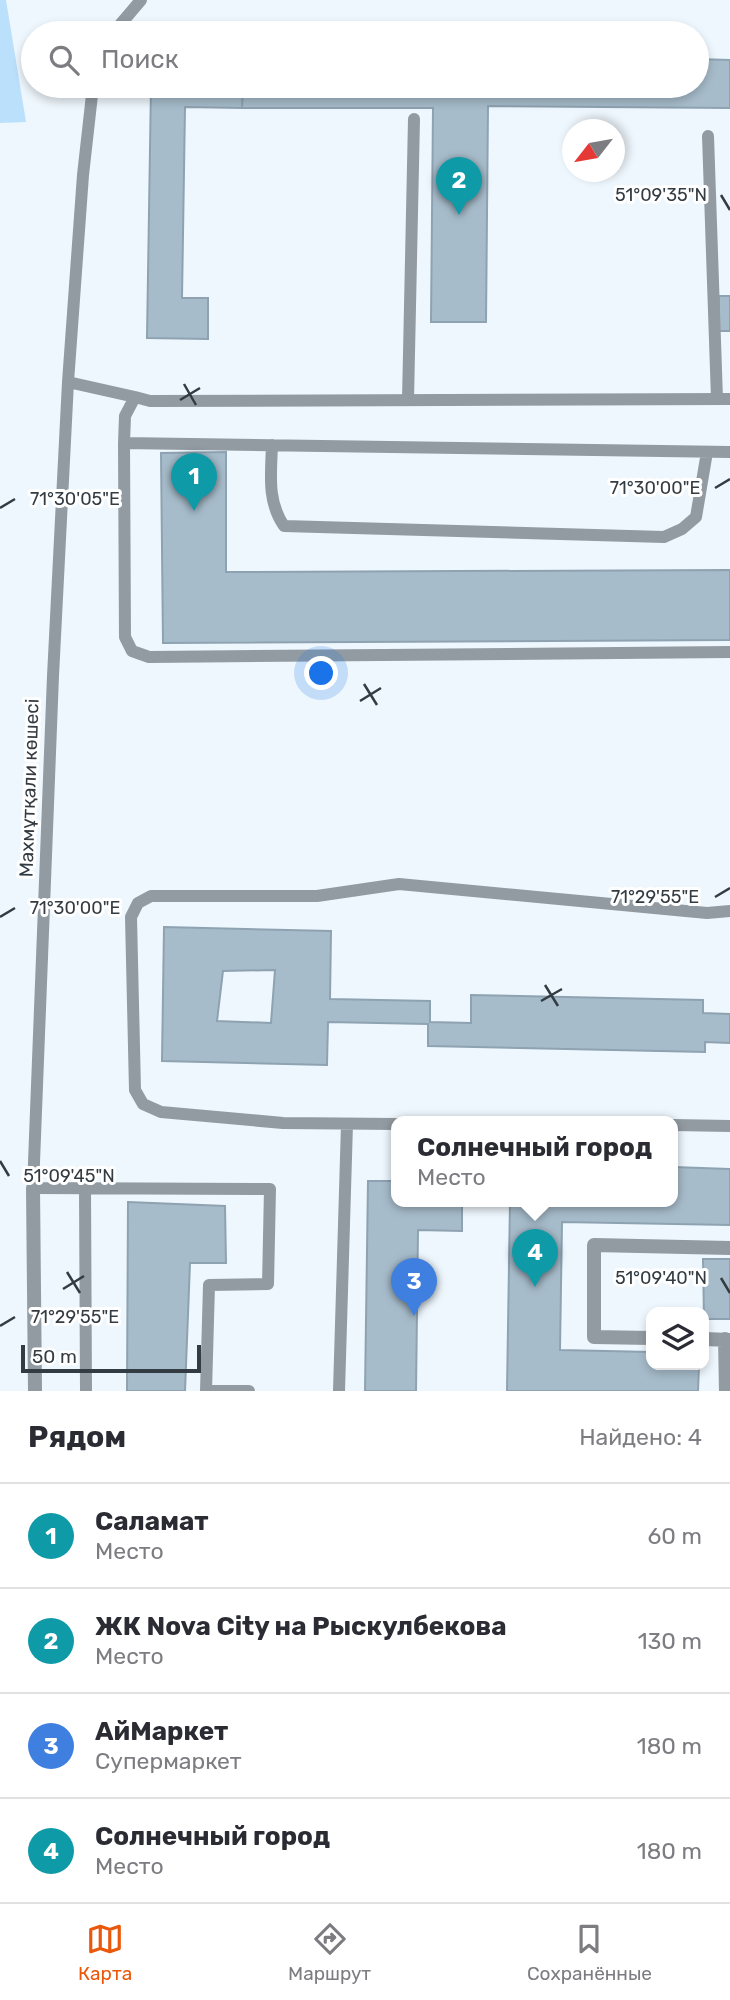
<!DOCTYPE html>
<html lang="ru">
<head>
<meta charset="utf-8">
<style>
	body { margin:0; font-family:Rubik,sans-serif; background:#f2f2f3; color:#2b2b33 }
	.controls { position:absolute; right:21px; bottom:21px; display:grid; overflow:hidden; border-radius:14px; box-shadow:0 4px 10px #0003 }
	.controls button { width:63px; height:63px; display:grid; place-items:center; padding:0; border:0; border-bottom:2px solid #e1e1e2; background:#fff; color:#2b2b33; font:35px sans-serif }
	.compass { position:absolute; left:562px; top:119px; width:63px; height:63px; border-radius:50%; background:#fff; box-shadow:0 4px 10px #0003; rotate:239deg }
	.scale { position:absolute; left:21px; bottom:18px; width:180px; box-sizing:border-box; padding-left:7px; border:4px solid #343c43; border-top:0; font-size:19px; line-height:24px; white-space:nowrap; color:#343c43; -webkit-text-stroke:5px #fff; paint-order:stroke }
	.you { position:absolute; left:322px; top:674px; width:24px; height:24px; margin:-18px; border:5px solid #fff; border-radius:50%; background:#1a73e8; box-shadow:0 0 0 10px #1a73e833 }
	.badge { display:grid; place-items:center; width:46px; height:46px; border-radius:50%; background:#ea580c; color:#fff; font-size:23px; font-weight:700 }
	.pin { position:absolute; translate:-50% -58px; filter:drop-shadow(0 2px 4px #0008) }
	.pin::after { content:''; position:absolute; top:37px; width:24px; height:21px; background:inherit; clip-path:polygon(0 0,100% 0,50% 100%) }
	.popup { position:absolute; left:391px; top:1116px; width:287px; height:91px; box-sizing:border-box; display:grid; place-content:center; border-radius:14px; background:#fff; filter:drop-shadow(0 2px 5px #0005); font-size:23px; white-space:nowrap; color:#7c7c81 }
	.popup b { font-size:26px; color:#2b2b33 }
	.popup::after { content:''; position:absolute; left:50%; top:100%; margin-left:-14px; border:14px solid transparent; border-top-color:#fff }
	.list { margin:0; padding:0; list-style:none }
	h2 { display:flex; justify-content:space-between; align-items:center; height:91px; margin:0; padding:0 28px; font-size:30px }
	h2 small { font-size:23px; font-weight:400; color:#7c7c81 }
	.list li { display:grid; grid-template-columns:46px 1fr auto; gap:21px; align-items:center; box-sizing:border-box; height:105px; padding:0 28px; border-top:2px solid #e1e1e2 }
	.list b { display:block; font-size:26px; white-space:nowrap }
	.list p { margin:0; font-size:23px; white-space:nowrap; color:#7c7c81 }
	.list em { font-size:23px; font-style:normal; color:#7c7c81 }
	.icon { flex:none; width:38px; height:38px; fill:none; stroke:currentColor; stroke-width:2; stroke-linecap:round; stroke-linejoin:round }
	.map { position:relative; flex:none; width:730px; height:1391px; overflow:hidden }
	.search { position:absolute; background:#fff; box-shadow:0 4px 10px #0003; left:21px; right:21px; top:21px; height:77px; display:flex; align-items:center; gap:18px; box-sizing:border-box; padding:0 24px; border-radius:38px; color:#7c7c81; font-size:26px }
	.sheet { height:511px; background:#fff }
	nav { display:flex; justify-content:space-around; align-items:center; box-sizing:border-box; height:98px; border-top:2px solid #e1e1e2; background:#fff; font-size:19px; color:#7c7c81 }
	nav a { display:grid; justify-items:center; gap:4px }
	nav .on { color:#ea580c }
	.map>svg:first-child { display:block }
	.green { fill:#bbe0fc }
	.building { fill:#a7bccb; stroke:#8ea2b1; stroke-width:2; fill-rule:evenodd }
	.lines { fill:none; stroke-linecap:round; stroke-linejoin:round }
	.lane { stroke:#939ba2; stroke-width:12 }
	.street { stroke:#939ba2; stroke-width:14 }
	.ticks { fill:none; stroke:#343c43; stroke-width:2.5 }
	.labels { text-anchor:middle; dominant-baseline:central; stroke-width:6; stroke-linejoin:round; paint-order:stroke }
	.street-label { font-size:19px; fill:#343c43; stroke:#fff }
	.ticks-label { font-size:18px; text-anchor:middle; fill:#343c43; stroke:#fff; stroke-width:6; stroke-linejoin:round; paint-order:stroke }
</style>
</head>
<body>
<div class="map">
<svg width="730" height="1391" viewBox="0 0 730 1391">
	<rect width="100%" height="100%" fill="#eef7fd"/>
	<path class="green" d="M0,0h6l20,122 -26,1z"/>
	<path class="building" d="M697,59l33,1v48l-242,-2 -2,216h-55l2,-214h-191l1,-22h454z
		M151,86h92l-1,22 -57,-1 -3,191h26v41l-61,-1z
		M719,296h11v35h-11z
		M226,452v120l504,-2v70l-567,3 -2,-190z
		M164,927l167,4 -1,68 100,2v21l41,1v-28l232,5v13l27,1v29l-25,-1v10l-277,-6v-22l-100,-2 -1,43 -165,-4zM275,970l-4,53 -54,-2 6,-50z
		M673,1167l57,2v56l-168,-3 -2,128 91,2v13h48l-1,26h-191l3,-190h163z
		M368,1181h29v20h65v30l-44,-1 -2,161h-51z
		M128,1202l97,4 1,57h-36l-5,128h-58z
		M703,1259h27v60h-26z"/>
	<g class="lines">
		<path class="lane" d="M113,33l28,-33
			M708,136l9,263
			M68,382l15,-207 10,-89
			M135,397l-67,-15 -15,294 -20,512 237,1 -2,95 -59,1 -3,106h43
			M730,399l-580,2 -15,-4 -10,19 -1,27 1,194 7,14 17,6 581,-5
			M408,400l6,-281
			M124,443l606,9
			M272,445c-1,29 -5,56 12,81l380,11 18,-8 14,-12 11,-65
			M397,1124l-114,-1 -122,-11 -18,-8 -8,-14 -4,-173 7,-14 13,-7h166l82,-12 308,29 23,-2
			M673,1125l57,1
			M85,1189l1,202
			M339,1391l8,-267"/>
		<path class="street" d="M33,1188l2,203
			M651,1338l-57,-1v-92l136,3
			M704,1339l26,1
			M725,1339l1,52"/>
	</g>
	<path class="ticks" d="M721,195l9,15M184,384l12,21M180,400l20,-12M715,488l15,-9M0,508l15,-9M364,684l13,21M360,701l21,-13M715,897l15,-9M0,917l15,-9M545,985l13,21M541,1001l21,-12M0,1161l9,15M67,1272l13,21M721,1278l9,15M63,1289l21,-13M0,1326l15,-9"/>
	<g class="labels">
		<g class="street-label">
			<text transform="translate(29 788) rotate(-88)">Махмұтқали көшесі</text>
		</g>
	</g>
	<g class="ticks-label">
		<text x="661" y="201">51°09'35"N</text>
		<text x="655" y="494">71°30'00"E</text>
		<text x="75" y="505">71°30'05"E</text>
		<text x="655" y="903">71°29'55"E</text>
		<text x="75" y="914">71°30'00"E</text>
		<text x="69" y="1182">51°09'45"N</text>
		<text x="661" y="1284">51°09'40"N</text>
		<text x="75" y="1323">71°29'55"E</text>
	</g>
</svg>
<div class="controls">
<button><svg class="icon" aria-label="layers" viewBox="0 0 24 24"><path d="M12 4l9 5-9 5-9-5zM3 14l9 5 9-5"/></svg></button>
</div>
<svg class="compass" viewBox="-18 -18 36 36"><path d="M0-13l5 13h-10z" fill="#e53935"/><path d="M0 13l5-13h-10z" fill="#7c7c81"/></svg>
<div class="scale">50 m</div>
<div class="you"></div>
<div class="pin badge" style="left:194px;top:511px;background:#0f9aa8">1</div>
<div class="pin badge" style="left:459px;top:215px;background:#0f9aa8">2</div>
<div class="pin badge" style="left:414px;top:1316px;background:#3f7fe0">3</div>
<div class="pin badge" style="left:535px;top:1287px;background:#0f9aa8">4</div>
<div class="popup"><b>Солнечный город</b>Место</div>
<div class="search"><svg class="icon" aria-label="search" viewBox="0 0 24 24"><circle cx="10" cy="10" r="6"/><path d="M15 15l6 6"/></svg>Поиск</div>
</div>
<section class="sheet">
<h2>Рядом<small>Найдено: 4</small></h2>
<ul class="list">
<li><span class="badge" style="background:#0f9aa8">1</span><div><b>Саламат</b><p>Место</p></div><em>60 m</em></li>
<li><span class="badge" style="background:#0f9aa8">2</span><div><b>ЖК Nova City на Рыскулбекова</b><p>Место</p></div><em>130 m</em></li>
<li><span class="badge" style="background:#3f7fe0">3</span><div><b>АйМаркет</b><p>Супермаркет</p></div><em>180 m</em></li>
<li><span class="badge" style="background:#0f9aa8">4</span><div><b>Солнечный город</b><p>Место</p></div><em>180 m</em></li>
</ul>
</section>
<nav>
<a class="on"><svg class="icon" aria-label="map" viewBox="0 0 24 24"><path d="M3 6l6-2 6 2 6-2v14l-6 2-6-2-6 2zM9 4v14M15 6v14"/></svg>Карта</a>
<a><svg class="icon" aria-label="directions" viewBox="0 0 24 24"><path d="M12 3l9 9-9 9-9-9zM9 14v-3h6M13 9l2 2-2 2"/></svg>Маршрут</a>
<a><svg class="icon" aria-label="saved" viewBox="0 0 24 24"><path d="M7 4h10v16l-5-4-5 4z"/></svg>Сохранённые</a>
</nav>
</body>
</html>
